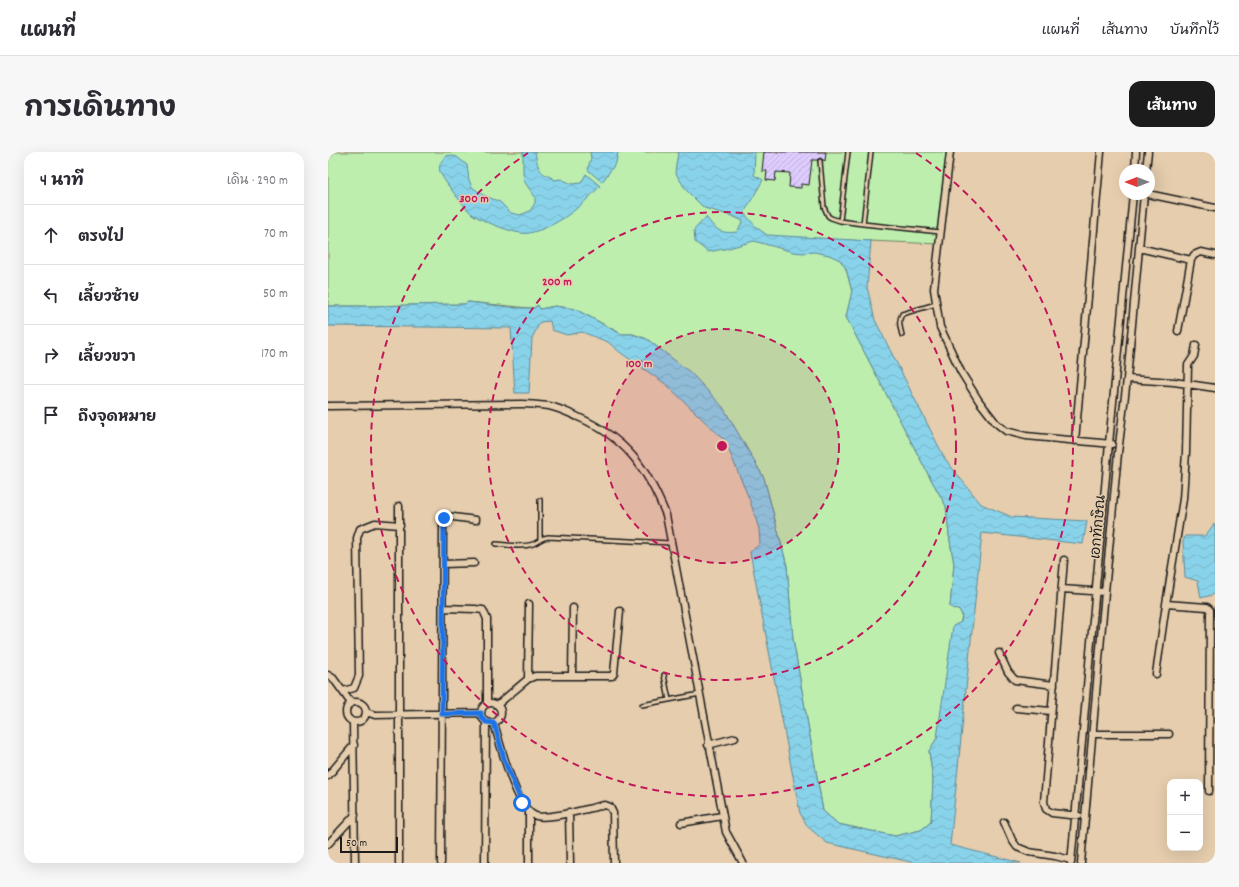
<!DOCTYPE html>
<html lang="th">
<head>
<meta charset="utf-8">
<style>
	body { margin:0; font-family:Dekko,"Playpen Sans Thai",sans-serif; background:#f7f7f7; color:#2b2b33 }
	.controls { position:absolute; right:12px; bottom:12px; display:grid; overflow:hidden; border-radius:8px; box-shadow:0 4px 16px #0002 }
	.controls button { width:36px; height:36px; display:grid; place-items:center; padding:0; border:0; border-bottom:1px solid #e1e1e2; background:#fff; color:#2b2b33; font:20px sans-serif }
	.compass { position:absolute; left:791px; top:12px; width:36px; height:36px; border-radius:50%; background:#fff; box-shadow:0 4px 16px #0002; rotate:270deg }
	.scale { position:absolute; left:12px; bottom:10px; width:58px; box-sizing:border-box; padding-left:4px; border:2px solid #1c1c1c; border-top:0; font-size:11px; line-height:14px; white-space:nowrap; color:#1c1c1c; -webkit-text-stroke:3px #e5cdad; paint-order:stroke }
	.stop { position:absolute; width:12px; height:12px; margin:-9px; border:3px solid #1a73e8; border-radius:50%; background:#fff }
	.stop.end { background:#1a73e8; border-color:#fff; box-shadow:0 1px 4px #0008 }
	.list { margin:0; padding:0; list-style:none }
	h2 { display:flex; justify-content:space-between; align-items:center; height:52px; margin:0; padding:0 16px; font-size:17px }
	h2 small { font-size:13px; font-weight:400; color:#7c7c81 }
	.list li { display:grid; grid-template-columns:26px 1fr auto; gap:12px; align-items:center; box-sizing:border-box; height:60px; padding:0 16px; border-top:1px solid #e1e1e2 }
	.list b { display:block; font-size:15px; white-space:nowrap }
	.list em { font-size:13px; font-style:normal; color:#7c7c81 }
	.icon { flex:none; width:22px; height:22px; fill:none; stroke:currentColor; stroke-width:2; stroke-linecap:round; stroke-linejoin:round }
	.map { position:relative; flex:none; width:887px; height:711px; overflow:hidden; border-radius:12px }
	header { display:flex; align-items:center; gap:24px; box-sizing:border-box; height:56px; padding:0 20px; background:#fff; border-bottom:1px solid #e1e1e2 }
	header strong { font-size:19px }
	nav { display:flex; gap:22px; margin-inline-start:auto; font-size:14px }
	.intro { display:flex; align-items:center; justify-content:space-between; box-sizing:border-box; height:96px; padding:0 24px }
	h1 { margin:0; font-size:28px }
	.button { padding:10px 18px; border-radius:12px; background:#1c1c1c; color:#fff; font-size:14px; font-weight:700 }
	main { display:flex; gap:24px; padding:0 24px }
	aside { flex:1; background:#fff; border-radius:12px; box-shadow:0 4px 16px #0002 }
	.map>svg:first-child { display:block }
	.green { fill:#bdeeae; stroke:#6c8565 }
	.water { fill:url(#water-waves); stroke:#5d8a98 }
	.building { fill:url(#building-hatch); stroke:#1c1c1c }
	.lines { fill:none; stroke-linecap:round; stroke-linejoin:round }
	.service-casing { stroke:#1c1c1c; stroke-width:6 }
	.minor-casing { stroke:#1c1c1c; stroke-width:9 }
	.service { stroke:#e5cdad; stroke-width:3 }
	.minor { stroke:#e5cdad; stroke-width:6 }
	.route { stroke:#1a73e8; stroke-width:5 }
	.ring { fill:none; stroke:#c2185b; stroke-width:2; stroke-dasharray:7 5 }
	.labels { text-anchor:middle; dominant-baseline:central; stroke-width:3; stroke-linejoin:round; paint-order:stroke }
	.street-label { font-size:14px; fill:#1c1c1c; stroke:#e5cdad }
	.centre { fill:#c2185b; stroke:#e5cdad; stroke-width:2 }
	.ring-label { font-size:12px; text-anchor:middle; font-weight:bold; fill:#c2185b; stroke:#e5cdad; stroke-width:3; stroke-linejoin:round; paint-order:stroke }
</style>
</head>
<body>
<header>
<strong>แผนที่</strong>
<nav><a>แผนที่</a><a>เส้นทาง</a><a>บันทึกไว้</a></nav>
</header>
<div class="intro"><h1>การเดินทาง</h1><a class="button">เส้นทาง</a></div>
<main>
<aside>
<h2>4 นาที<small>เดิน · 290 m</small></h2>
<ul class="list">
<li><svg class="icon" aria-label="ahead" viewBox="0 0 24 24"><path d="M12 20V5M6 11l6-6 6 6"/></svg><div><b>ตรงไป</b></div><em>70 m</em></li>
<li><svg class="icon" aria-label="left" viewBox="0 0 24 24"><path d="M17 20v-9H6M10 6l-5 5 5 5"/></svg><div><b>เลี้ยวซ้าย</b></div><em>50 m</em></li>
<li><svg class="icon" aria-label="right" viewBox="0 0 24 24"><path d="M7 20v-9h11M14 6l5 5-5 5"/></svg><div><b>เลี้ยวขวา</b></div><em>170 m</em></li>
<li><svg class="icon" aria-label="arrive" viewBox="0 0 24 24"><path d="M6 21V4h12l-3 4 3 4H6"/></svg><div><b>ถึงจุดหมาย</b></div></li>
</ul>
</aside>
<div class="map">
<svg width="887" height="711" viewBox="0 0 887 711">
	<defs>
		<pattern id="water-waves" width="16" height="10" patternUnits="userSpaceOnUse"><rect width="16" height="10" fill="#89d3ea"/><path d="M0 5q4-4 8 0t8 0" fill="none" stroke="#76b5c8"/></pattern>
		<pattern id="building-hatch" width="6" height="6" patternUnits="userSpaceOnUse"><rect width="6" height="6" fill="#deccfe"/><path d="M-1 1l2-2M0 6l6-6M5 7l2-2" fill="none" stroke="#beafd9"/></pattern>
	</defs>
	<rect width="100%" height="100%" fill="#e5cdad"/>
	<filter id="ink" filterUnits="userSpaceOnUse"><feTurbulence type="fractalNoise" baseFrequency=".025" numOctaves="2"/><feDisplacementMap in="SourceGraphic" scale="8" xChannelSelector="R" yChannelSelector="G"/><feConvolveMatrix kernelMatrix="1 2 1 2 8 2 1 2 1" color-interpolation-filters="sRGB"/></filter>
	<g filter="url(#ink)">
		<path class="green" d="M6,0h616l-10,92 -94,-4v29l6,23 -6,25 82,157 18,32 3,29 5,29 -4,43 10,4 2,4 -25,123 -8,13 4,29 -2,42 -10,8 -26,6 -57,-12 -15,-13 -30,-172 -6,-73 -23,-88 -41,-70 -76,-69 -14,-5h-11l-47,-25 -20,-3 -15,3 -72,-7 -3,2c-46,0 -91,3 -137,2v-149l5,-2z"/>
		<path class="water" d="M195,0h12c3,15 3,21 18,26l1,2 7,-1 11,5 9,-1 5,-9 14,12c-19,21 -43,41 -71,47 -11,3 -47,-12 -57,-19 -6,-5 -30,-35 -32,-42 -2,-7 2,-14 9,-17l8,2 10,8 2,15 3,7 11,8 17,7 11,11 9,2 10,-4 5,-8v-6l-11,-16 -1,-9z
			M262,0h28l-2,11 -14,19 -13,-11 -1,-3 3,-10z
			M350,0h77l-1,23 9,5 -19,33 12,14 11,8 104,6 -4,46 8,33 70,139 19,24 17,21 31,13 75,4 -4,23 -101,-11 -32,312 71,18h-106l-88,-20 -19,-16 -8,-14 -50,-261 10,-8 -1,-15 -9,-28 -25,-60 -58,-56 -46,-32 -13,-11 -26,-10 -15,3 -15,-5 -2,-9 -10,1 -8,16 -3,55h-14l-4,-65 -183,-2v-20c46,1 91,-2 137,-2l3,-2 50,6h15l5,-3 2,4 15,-3 20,3 46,25h11l15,5 44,34 32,34 41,71 23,88 6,73 30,172 15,13 57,12 26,-6 10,-8 2,-42 -4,-29 8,-13 16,-112 8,-4 1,-7 -2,-4 -10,-4 4,-43 -5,-29 -3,-29 -18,-32 -82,-157 6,-26 -6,-22 -6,-9 -11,-5 -15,-3 -11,1 -10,-1 -39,-11 -25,7 -21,4 -13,-10 -1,-12 12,-13c10,13 14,17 31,15l6,-11 -11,-5 -28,-8 -18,-18 -11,-18z
			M886,372h1v70l-14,4 -3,-17 -13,-4 -2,-35 2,-6h20z"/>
		<path class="building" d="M436,0h62l-1,9 -5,-3 -3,2h-5l-3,25 -8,-1v4l-12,-1 1,-14 -14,-1 -1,9 -9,-1 1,-9h-5z"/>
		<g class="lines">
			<g class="service-casing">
				<path id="service" d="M492,9l4,46 4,9 3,2 9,3 23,3 77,8
					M512,69l8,-69
					M535,72l8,-72
					M574,183c-2,-8 -4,-14 0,-21l34,-10
					M212,348v39
					M168,392c12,1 26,4 37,0 6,-2 7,-6 15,-7l123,6
					M336,523l5,25
					M314,553l58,-11"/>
			</g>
			<g class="minor-casing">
				<path id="minor" d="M622,0l-16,137 6,38 21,45 18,29 17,22 10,8 20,5 86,8
					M807,18l1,-18
					M818,18l2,-18
					M820,42l67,14
					M811,96l52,12
					M850,179l13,-71 3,-5 7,-3 14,3
					M799,227l47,3 41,6
					M0,254l194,-2c9,0 18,1 27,2 10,2 20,7 29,11 48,21 69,51 88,98l60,317 17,31
					M747,289l26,-289
					M736,408l-20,242 2,7 6,4 27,3
					M115,412l31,-1
					M734,437l43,3
					M838,452l41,3 3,3 -1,181
					M115,456l32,1 8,1 4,9v85
					M671,501l9,19 7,8 39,5
					M828,522l10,-70 17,-105 3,-47 2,-87 6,-9 2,-11
					M0,523l5,3 18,25
					M244,523l1,-67
					M200,527l1,-75
					M15,539l11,-3 5,-12 -2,-138 3,-9 15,-6 25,2
					M18 560a10 10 0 1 1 20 0a10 10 0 1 1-20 0Z
					M153 561a10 10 0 1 1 20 0a10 10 0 1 1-20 0Z
					M169,553l31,-26 7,-3h77l2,-3 6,-62
					M688,556l35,3
					M38,560l9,3 106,-2
					M25,570l2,141
					M166,571c6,20 22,87 42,93 14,4 53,-8 69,-11l5,2 3,6 1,50
					M764,582h77
					M380,593l27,-7
					M0,624l26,-31
					M241,660l1,51
					M676,670l8,18 5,7 12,5 26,4 16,4
					M353,671l41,-7
					M0,692l27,-29
					M71,711v-357
					M113,711l2,-341 3,-6 30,4
					M157,711l1,-141
					M201,711v-50
					M743,711l37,-409 25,-260
					M753,711l24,-271 13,-139 9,-74 17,-185"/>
			</g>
			<use href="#service" class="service"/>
			<use href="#minor" class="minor"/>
		</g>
	</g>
	<g class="lines" filter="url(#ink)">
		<path class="route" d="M116,366l-2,196 39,-1v4l5,5 8,1 11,39 17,41"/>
	</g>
	<circle cx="394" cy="294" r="117" fill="#c2185b" fill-opacity=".12"/>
	<g class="ring">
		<circle cx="394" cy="294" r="117"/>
		<circle cx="394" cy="294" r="234"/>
		<path d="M588 1A351 351 0 1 1 200 1"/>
	</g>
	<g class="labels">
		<g class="street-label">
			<text transform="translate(771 375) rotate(-85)">เอกทักษิณ</text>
		</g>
	</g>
	<circle cx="394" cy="294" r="6" class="centre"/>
	<g class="ring-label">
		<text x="146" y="50">300 m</text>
		<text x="229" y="133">200 m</text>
		<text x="311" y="215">100 m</text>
	</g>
</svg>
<div class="controls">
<button>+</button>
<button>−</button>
</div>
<svg class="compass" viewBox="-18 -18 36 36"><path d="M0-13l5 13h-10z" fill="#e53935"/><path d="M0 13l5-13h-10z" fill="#7c7c81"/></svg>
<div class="scale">50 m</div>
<div class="stop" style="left:194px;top:651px"></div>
<div class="stop end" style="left:116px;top:366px"></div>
</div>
</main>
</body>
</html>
